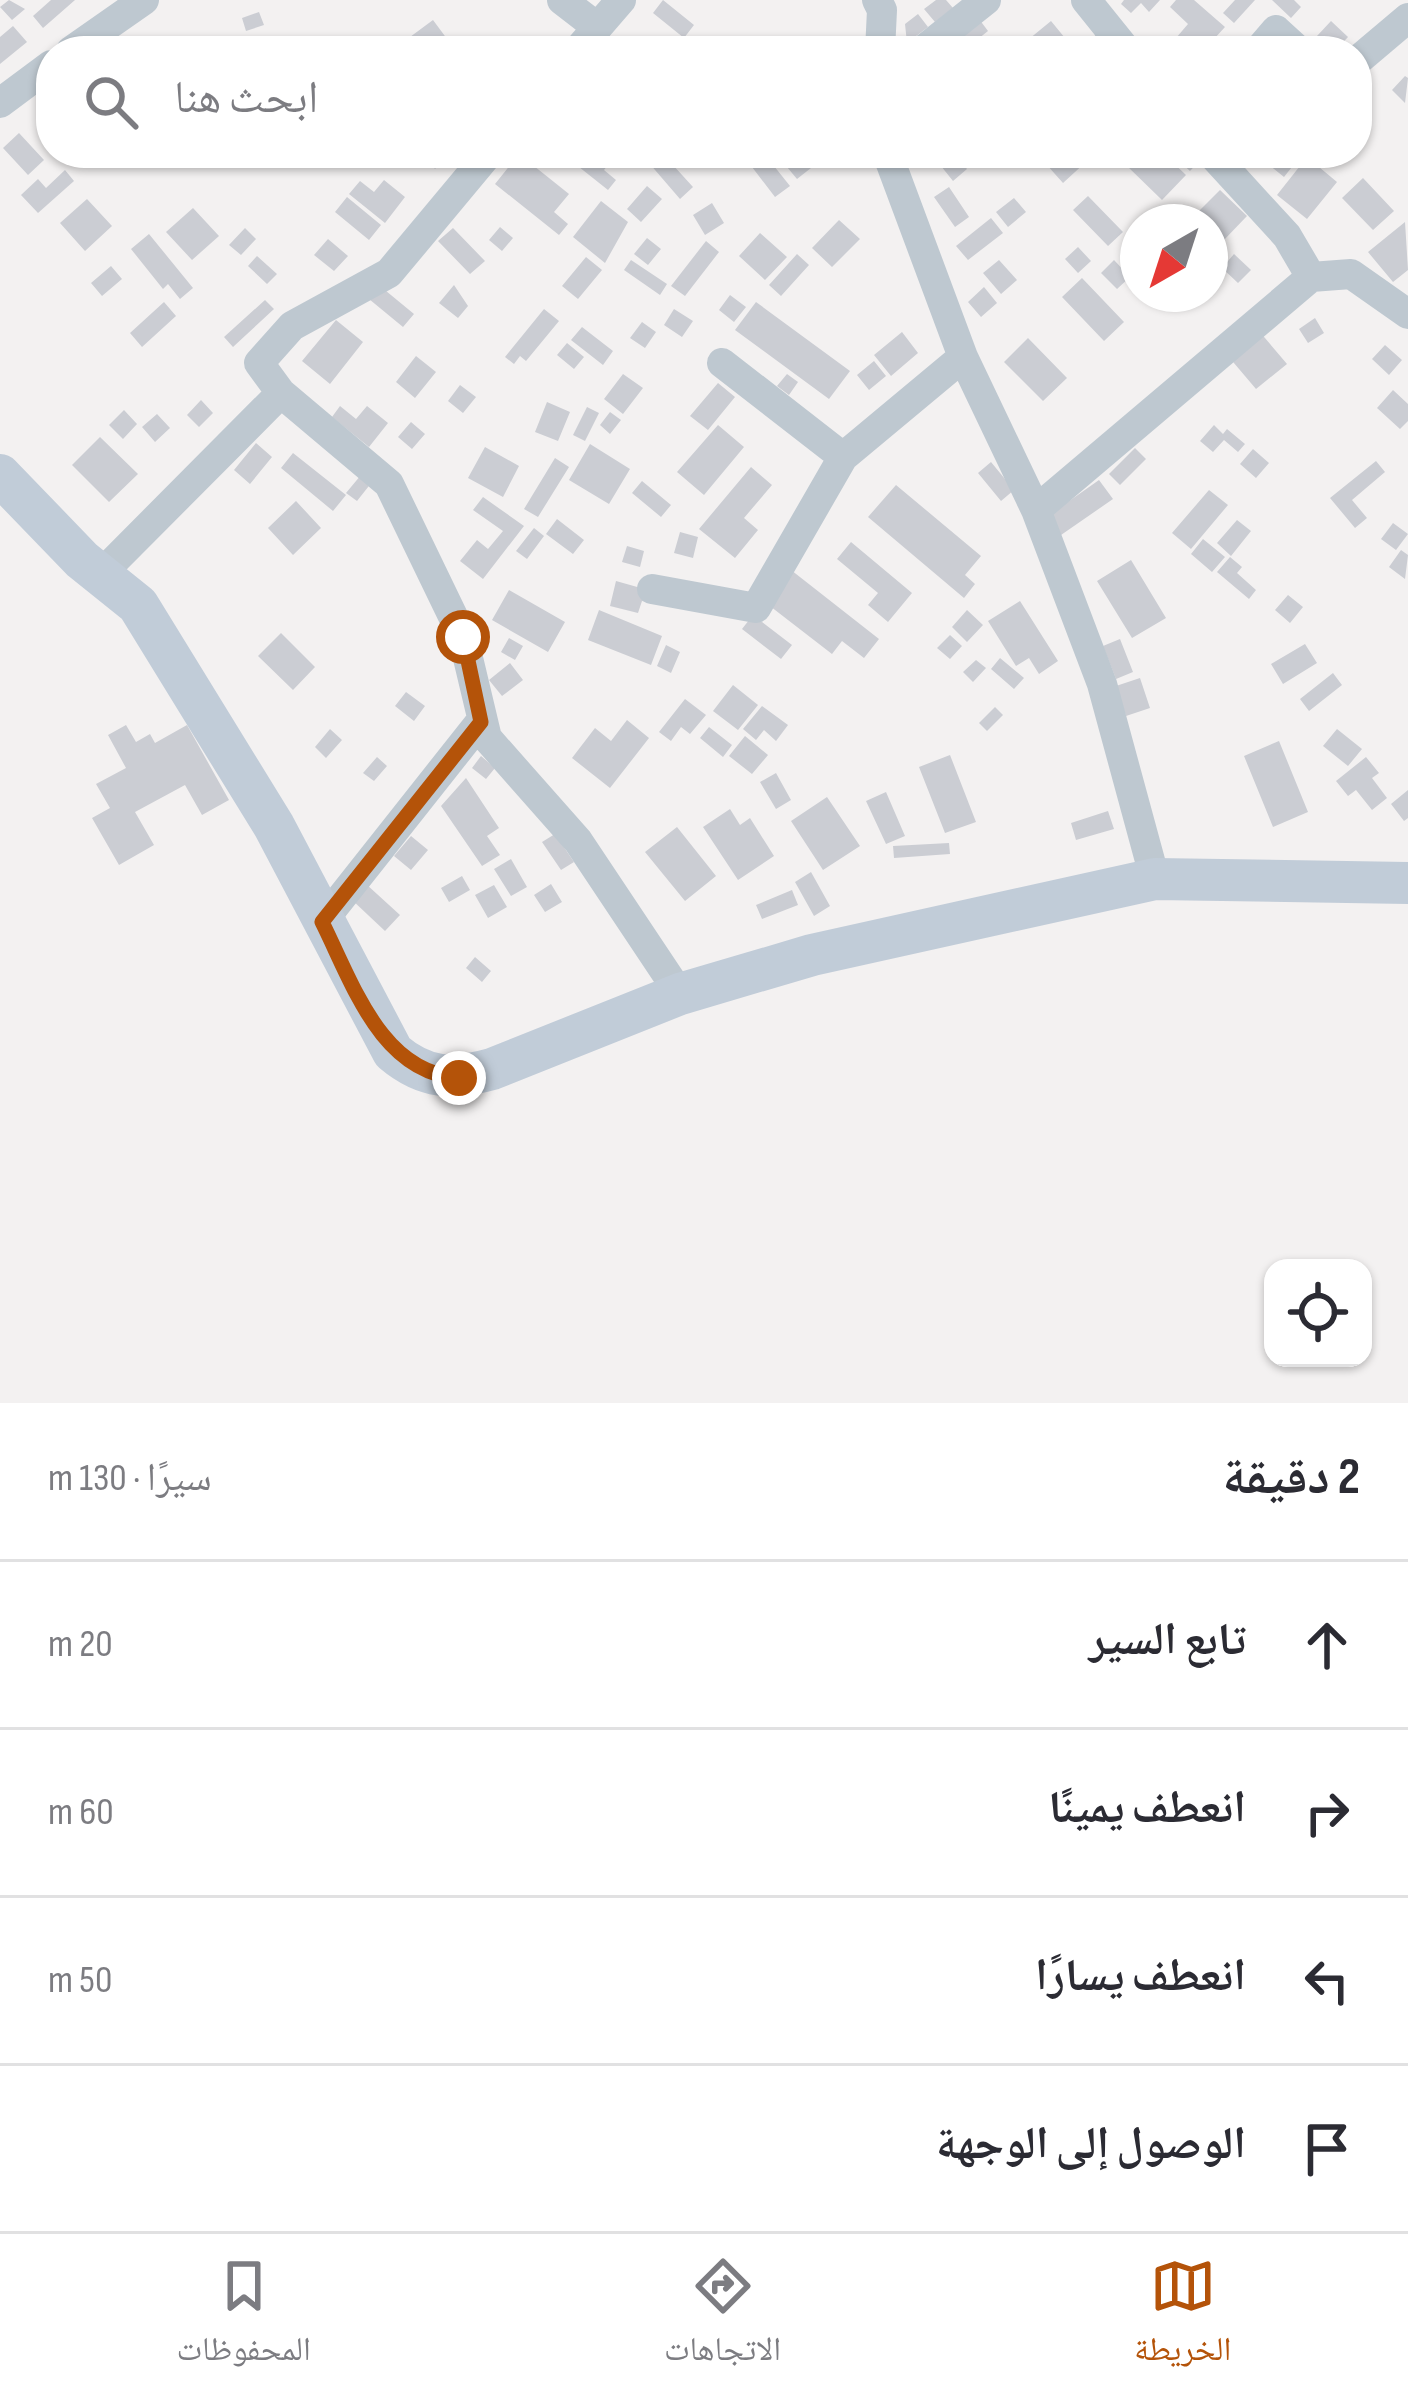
<!DOCTYPE html>
<html lang="ar">
<head>
<meta charset="utf-8">
<style>
	body { margin:0; font-family:"Sofia Sans Condensed","Noto Naskh Arabic",sans-serif; background:#f7f7f7; color:#2b2b33; direction:rtl }
	.controls { position:absolute; right:36px; bottom:36px; display:grid; overflow:hidden; border-radius:24px; box-shadow:0 3px 9px #0004 }
	.controls button { width:108px; height:108px; display:grid; place-items:center; padding:0; border:0; border-bottom:3px solid #e1e1e2; background:#fff; color:#2b2b33; font:60px sans-serif }
	.compass { position:absolute; left:1120px; top:204px; width:108px; height:108px; border-radius:50%; background:#fff; box-shadow:0 3px 9px #0004; rotate:219deg }
	.stop { position:absolute; width:36px; height:36px; margin:-27px; border:9px solid #b45309; border-radius:50%; background:#fff }
	.stop.end { background:#b45309; border-color:#fff; box-shadow:0 3px 12px #0008 }
	.list { margin:0; padding:0; list-style:none }
	h2 { display:flex; justify-content:space-between; align-items:center; height:156px; margin:0; padding:0 48px; font-size:51px }
	h2 small { font-size:39px; font-weight:400; color:#7c7c81 }
	.list li { display:grid; grid-template-columns:78px 1fr auto; gap:36px; align-items:center; box-sizing:border-box; height:168px; padding:0 48px; border-top:3px solid #e1e1e2 }
	.list b { display:block; font-size:45px; white-space:nowrap }
	.list em { font-size:39px; font-style:normal; color:#7c7c81 }
	.icon { flex:none; width:66px; height:66px; fill:none; stroke:currentColor; stroke-width:2; stroke-linecap:round; stroke-linejoin:round }
	.map { position:relative; flex:none; width:1408px; height:1403px; overflow:hidden; direction:ltr }
	.search { position:absolute; background:#fff; box-shadow:0 3px 9px #0004; left:36px; right:36px; top:36px; height:132px; display:flex; align-items:center; gap:30px; box-sizing:border-box; padding:0 42px; border-radius:48px; color:#7c7c81; font-size:45px }
	.sheet { height:828px; background:#fff }
	nav { display:flex; justify-content:space-around; align-items:center; box-sizing:border-box; height:168px; border-top:3px solid #e1e1e2; background:#fff; font-size:33px; color:#7c7c81 }
	nav a { display:grid; justify-items:center; gap:6px }
	nav .on { color:#b45309 }
	.map>svg:first-child { display:block }
	.building { fill:#cbcdd3 }
	.lines { fill:none; stroke-linecap:round; stroke-linejoin:round }
	.street { stroke:#bec8d0; stroke-width:30 }
	.secondary { stroke:#c1ccd8; stroke-width:42 }
	.route { stroke:#b45309; stroke-width:15 }
</style>
</head>
<body>
<div class="map">
<svg width="1408" height="1403" viewBox="0 0 1408 1403">
	<rect width="100%" height="100%" fill="#f3f1f1"/>
	<path class="building" d="M9,0l16,9 -13,11 -12,-13z
		M51,0h24l-32,28 -10,-12z
		M663,0l31,25 -10,13 -31,-25z
		M936,0h10l7,8 -18,14 -11,-13z
		M1124,0h36l-11,12 -8,-9 -10,10 -10,-9z
		M1176,0h18l31,27 -22,24h-13l-14,-13 12,-14 -18,-17z
		M1235,0h20l-21,23 -11,-10z
		M1272,0h22l7,7 -10,11z
		M973,11l15,20 -25,20h-15l-10,-12z
		M259,12l5,13 -18,6 -4,-13z
		M918,14l10,13 -21,16 -2,-19z
		M433,20l23,31h-35l-11,-14z
		M1051,21l23,28 -3,2h-32l-10,-12z
		M1331,21l17,16 -13,14 -18,-15z
		M13,26l14,16 -27,22v-27z
		M1097,34l14,17h-35z
		M1405,76l3,2 -3,25 -13,-13z
		M19,133l25,27 -16,15 -25,-27z
		M423,153h26l-14,16z
		M582,153h36l-14,17 12,10 -8,10 -34,-27z
		M662,153l31,34 -13,12 -31,-36z
		M1059,153h21l7,8 -24,22 -17,-19z
		M1140,153h23l23,22 -24,25 -35,-34z
		M1183,153h17l4,3 -14,15 -13,-12z
		M1263,153h40l-19,24 -25,-20z
		M519,154l50,40 -15,18 14,12 -9,11 -64,-51z
		M955,154l12,15 -14,12 -12,-15z
		M766,156l24,30 -15,11 -23,-30z
		M801,156l10,12 -14,11 -10,-12z
		M1307,157l30,25 -30,37 -30,-24z
		M65,170l9,11 -36,32 -17,-18 17,-16 8,9z
		M1363,178l31,33 -21,19 -31,-32z
		M384,180l21,17 -20,26 -36,-29 11,-13 14,11z
		M647,186l15,13 -21,23 -14,-13z
		M949,187l20,30 -14,10 -21,-30z
		M1220,190l27,26 -24,25 -13,-19 -14,-8z
		M1088,196l35,36 -15,14 -35,-36z
		M347,197l34,28 -12,15 -34,-28z
		M1014,198l12,14 -18,15 -12,-15z
		M87,199l25,27 -27,25 -25,-28z
		M601,201l27,21 -23,41 -32,-26z
		M712,203l12,20 -19,12 -12,-20z
		M1161,207l15,15h-29z
		M193,208l26,28 -27,24 -26,-28z
		M991,218l12,15 -35,27 -12,-14z
		M839,220l21,19 -28,28 -20,-19z
		M1405,222l3,48 -15,12 -25,-30z
		M500,227l13,11 -11,13 -13,-11z
		M245,228l11,11 -15,16 -12,-10z
		M453,228l32,33 -15,13 -32,-33z
		M760,233l27,24 -22,23 -26,-24z
		M149,234l44,54 -13,11 -12,-15 -5,5 -32,-40z
		M647,238l14,11 -13,16 -14,-11z
		M328,239l20,17 -14,15 -20,-16z
		M706,241l13,11 -34,44 -14,-10z
		M1078,247l13,14 -13,12 -13,-14z
		M797,254l12,11 -28,31 -12,-11z
		M1234,254l17,16 -13,13 -16,-15z
		M257,256l20,18 -10,10 -19,-18z
		M586,257l16,13 -24,29 -16,-13z
		M631,260l36,24 -7,11 -36,-25z
		M999,260l18,20 -16,14 -18,-21z
		M1114,260l16,17 -13,12 -16,-16z
		M111,266l11,13 -20,17 -11,-13z
		M1082,278l42,44 -20,19 -42,-44z
		M454,285l14,21 -10,12 -19,-15z
		M380,286l34,28 -11,13 -34,-28z
		M984,287l13,16 -16,14 -13,-15z
		M730,295l16,12 -12,15 -15,-12z
		M265,300l9,9 -41,38 -9,-10z
		M164,302l12,14 -34,31 -12,-14z
		M756,302l94,69 -21,28 -94,-69z
		M544,309l15,12 -33,40 -6,-5 -6,8 -9,-7z
		M674,309l19,12 -11,16 -18,-12z
		M1315,318l9,15 -16,10 -9,-14z
		M336,320l27,22 -33,42 -28,-23z
		M642,322l14,10 -11,16 -15,-10z
		M582,327l31,24 -10,14 -32,-25z
		M1259,331l28,33 -31,25 -28,-33z
		M902,332l16,21 -27,23 -17,-21z
		M1028,338l39,40 -24,23 -39,-39z
		M567,343l17,14 -10,12 -17,-14z
		M1385,345l17,15 -13,15 -17,-16z
		M416,356l20,16 -21,26 -19,-16z
		M874,361l12,15 -17,14 -12,-15z
		M623,374l20,14 -20,26 -19,-15z
		M787,374l11,8 -9,13 -12,-9z
		M718,383l17,14 -27,33 -18,-14z
		M460,385l16,12 -13,16 -15,-12z
		M1393,390l15,14v17l-8,8 -23,-21z
		M201,400l12,13 -14,14 -12,-12z
		M547,402l23,10 -12,29 -23,-9z
		M340,406l16,13 11,-13 21,17 -19,24 -37,-30z
		M587,407l12,6 -14,28 -12,-6z
		M124,410l13,14 -14,15 -14,-14z
		M610,412l11,8 -11,14 -10,-9z
		M157,414l13,14 -15,14 -13,-15z
		M411,422l14,12 -13,15 -14,-12z
		M718,425l26,22 -40,48 -27,-23z
		M1214,425l9,9 4,-5 18,15 -7,8 -14,-12 -11,12 -13,-11z
		M100,437l38,37 -29,28 -37,-37z
		M256,443l16,14 -22,27 -16,-14z
		M590,444l40,25 -21,35 -40,-24z
		M485,447l34,19 -16,31 -35,-19z
		M1135,448l11,11 -26,26 -11,-11z
		M1253,449l16,14 -13,15 -16,-14z
		M293,453l53,42 -13,16 -52,-43z
		M555,458l14,9 -31,50 -14,-8z
		M1376,461l9,11 -33,28 15,18 -12,10 -25,-30z
		M991,462l23,28 -13,11 -23,-28z
		M751,467l21,18 -28,33 14,12 -23,28 -36,-29z
		M366,469l10,8 -19,24 -11,-8z
		M1099,480l14,19 -52,36 -13,-19z
		M642,481l29,24 -10,12 -29,-24z
		M896,485l85,71 -16,19 10,9 -11,14 -96,-81z
		M1209,490l19,15 -37,44 -19,-16z
		M483,497l41,29 -41,53 -23,-18 17,-21 11,9 15,-18 -30,-21z
		M296,501l25,27 -28,27 -25,-27z
		M557,519l27,21 -11,14 -27,-20z
		M1237,520l14,11 -20,25 -14,-13z
		M1393,523l15,11 -12,16 -15,-11z
		M534,528l10,8 -17,23 -11,-8z
		M680,532l18,5 -5,21 -19,-5z
		M1203,539l22,18 -13,15 -21,-18z
		M851,542l61,51 -24,29 -20,-17 10,-12 -41,-34z
		M627,546l17,5 -4,16 -18,-5z
		M1401,550l7,5 -3,24 -16,-12z
		M1230,557l12,10 -5,6 19,17 -7,9 -32,-27z
		M1131,560l35,58 -34,20 -35,-57z
		M791,570l88,69 -15,19 -22,-17 -10,13 -66,-51z
		M616,581l39,11 -3,11 -10,-2 -4,12 -28,-7z
		M509,590l56,32 -17,30 -56,-32z
		M1288,595l15,12 -13,16 -15,-13z
		M1020,601l38,60 -19,13 -10,-16 -13,8 -28,-45z
		M599,610l63,26 -11,29 -63,-25z
		M967,610l16,15 -16,17 -15,-15z
		M753,615l39,30 -11,14 -39,-30z
		M281,633l34,34 -22,23 -35,-34z
		M950,635l12,11 -12,13 -13,-11z
		M509,638l14,8 -8,14 -14,-8z
		M1120,639l13,33 -17,7 -13,-33z
		M1305,644l12,19 -34,21 -12,-20z
		M666,645l14,7 -9,21 -14,-7z
		M1000,658l24,20 -10,11 -23,-20z
		M976,660l10,8 -13,14 -10,-10z
		M510,663l13,17 -21,16 -13,-16z
		M1333,673l9,12 -33,26 -9,-12z
		M1140,678l10,30 -24,8 -10,-30z
		M733,685l25,20 -20,25 -25,-19z
		M406,692l19,14 -11,15 -19,-15z
		M685,699l21,16 -16,19 -9,-7 -10,14 -12,-9z
		M762,706l26,19 -12,16 -12,-11 -8,10 -13,-11z
		M995,707l8,8 -16,16 -8,-8z
		M627,720l22,18 -39,50 -38,-30 23,-30 16,13z
		M126,725l10,17 14,-8 5,9 32,-18 42,75 -27,15 -17,-30 -50,27 19,33 -35,20 -27,-47 18,-10 -14,-24 30,-16 -18,-33z
		M709,727l23,18 -9,12 -23,-19z
		M330,729l12,11 -16,18 -11,-11z
		M1337,729l25,20 -14,17 -25,-20z
		M745,736l23,19 -16,19 -23,-18z
		M1279,741l29,71 -35,15 -29,-71z
		M950,755l26,67 -31,11 -26,-66z
		M481,756l14,12 -9,11 -14,-11z
		M377,757l10,9 -13,15 -11,-8z
		M1366,757l13,16 -7,5 15,20 -15,12 -16,-20 -8,6 -12,-15z
		M776,773l15,27 -15,9 -16,-27z
		M466,778l33,50 -12,8 13,19 -18,11 -41,-60z
		M1408,790v28l-4,3 -13,-17z
		M886,792l19,44 -19,8 -20,-43z
		M827,797l33,49 -37,24 -32,-49z
		M730,809l10,16 10,-7 24,38 -36,24 -35,-53z
		M1108,811l6,18 -38,11 -5,-17z
		M677,827l39,49 -31,25 -40,-49z
		M555,834l19,28 -13,8 -19,-28z
		M411,836l17,14 -17,20 -17,-14z
		M949,843l1,11 -56,4 -1,-12z
		M511,859l16,28 -16,9 -17,-27z
		M811,872l19,34 -16,10 -19,-34z
		M462,876l8,14 -21,12 -8,-14z
		M366,884l34,31 -15,16 -34,-32z
		M551,884l11,18 -17,10 -11,-17z
		M494,885l13,22 -19,11 -13,-23z
		M792,890l6,15 -36,14 -6,-14z
		M475,957l16,14 -9,11 -16,-14z"/>
	<g class="lines">
		<path class="street" d="M562,0l35,27
			M877,0l5,10 -2,41
			M1086,0l41,51
			M71,51l73,-51
			M577,51l44,-51
			M922,51l64,-51
			M1258,51l18,-21 23,21
			M1357,61l51,-43
			M0,103l51,-38
			M489,153l-100,120 -97,53 -33,37 22,30 108,91 74,153 24,101 91,103 102,153
			M887,153l76,204 73,153 66,174 53,195
			M1211,153l76,83 24,41
			M722,363l121,94
			M1036,510l275,-233 40,-3 57,40
			M101,574l180,-181
			M652,589l104,19 87,-151 120,-100
			M322,922l159,-201"/>
		<path class="secondary" d="M0,475l82,85 56,45 136,221 119,226c32,27 60,28 99,17l188,-75 132,-39 343,-76 253,4"/>
	</g>
	<g class="lines">
		<path class="route" d="M459,1078c-78,-5 -106,-94 -137,-156l159,-200 -18,-85"/>
	</g>
</svg>
<div class="controls">
<button><svg class="icon" aria-label="locate" viewBox="0 0 24 24"><circle cx="12" cy="12" r="6"/><path d="M12 2v4M12 18v4M2 12h4M18 12h4"/></svg></button>
</div>
<svg class="compass" viewBox="-18 -18 36 36"><path d="M0-13l5 13h-10z" fill="#e53935"/><path d="M0 13l5-13h-10z" fill="#7c7c81"/></svg>
<div class="stop" style="left:463px;top:637px"></div>
<div class="stop end" style="left:459px;top:1078px"></div>
<div class="search"><svg class="icon" aria-label="search" viewBox="0 0 24 24"><circle cx="10" cy="10" r="6"/><path d="M15 15l6 6"/></svg>ابحث هنا</div>
</div>
<section class="sheet">
<h2>2 دقيقة<small>سيرًا · 130 m</small></h2>
<ul class="list">
<li><svg class="icon" aria-label="ahead" viewBox="0 0 24 24"><path d="M12 20V5M6 11l6-6 6 6"/></svg><div><b>تابع السير</b></div><em>20 m</em></li>
<li><svg class="icon" aria-label="right" viewBox="0 0 24 24"><path d="M7 20v-9h11M14 6l5 5-5 5"/></svg><div><b>انعطف يمينًا</b></div><em>60 m</em></li>
<li><svg class="icon" aria-label="left" viewBox="0 0 24 24"><path d="M17 20v-9H6M10 6l-5 5 5 5"/></svg><div><b>انعطف يسارًا</b></div><em>50 m</em></li>
<li><svg class="icon" aria-label="arrive" viewBox="0 0 24 24"><path d="M6 21V4h12l-3 4 3 4H6"/></svg><div><b>الوصول إلى الوجهة</b></div></li>
</ul>
</section>
<nav>
<a class="on"><svg class="icon" aria-label="map" viewBox="0 0 24 24"><path d="M3 6l6-2 6 2 6-2v14l-6 2-6-2-6 2zM9 4v14M15 6v14"/></svg>الخريطة</a>
<a><svg class="icon" aria-label="directions" viewBox="0 0 24 24"><path d="M12 3l9 9-9 9-9-9zM9 14v-3h6M13 9l2 2-2 2"/></svg>الاتجاهات</a>
<a><svg class="icon" aria-label="saved" viewBox="0 0 24 24"><path d="M7 4h10v16l-5-4-5 4z"/></svg>المحفوظات</a>
</nav>
</body>
</html>
